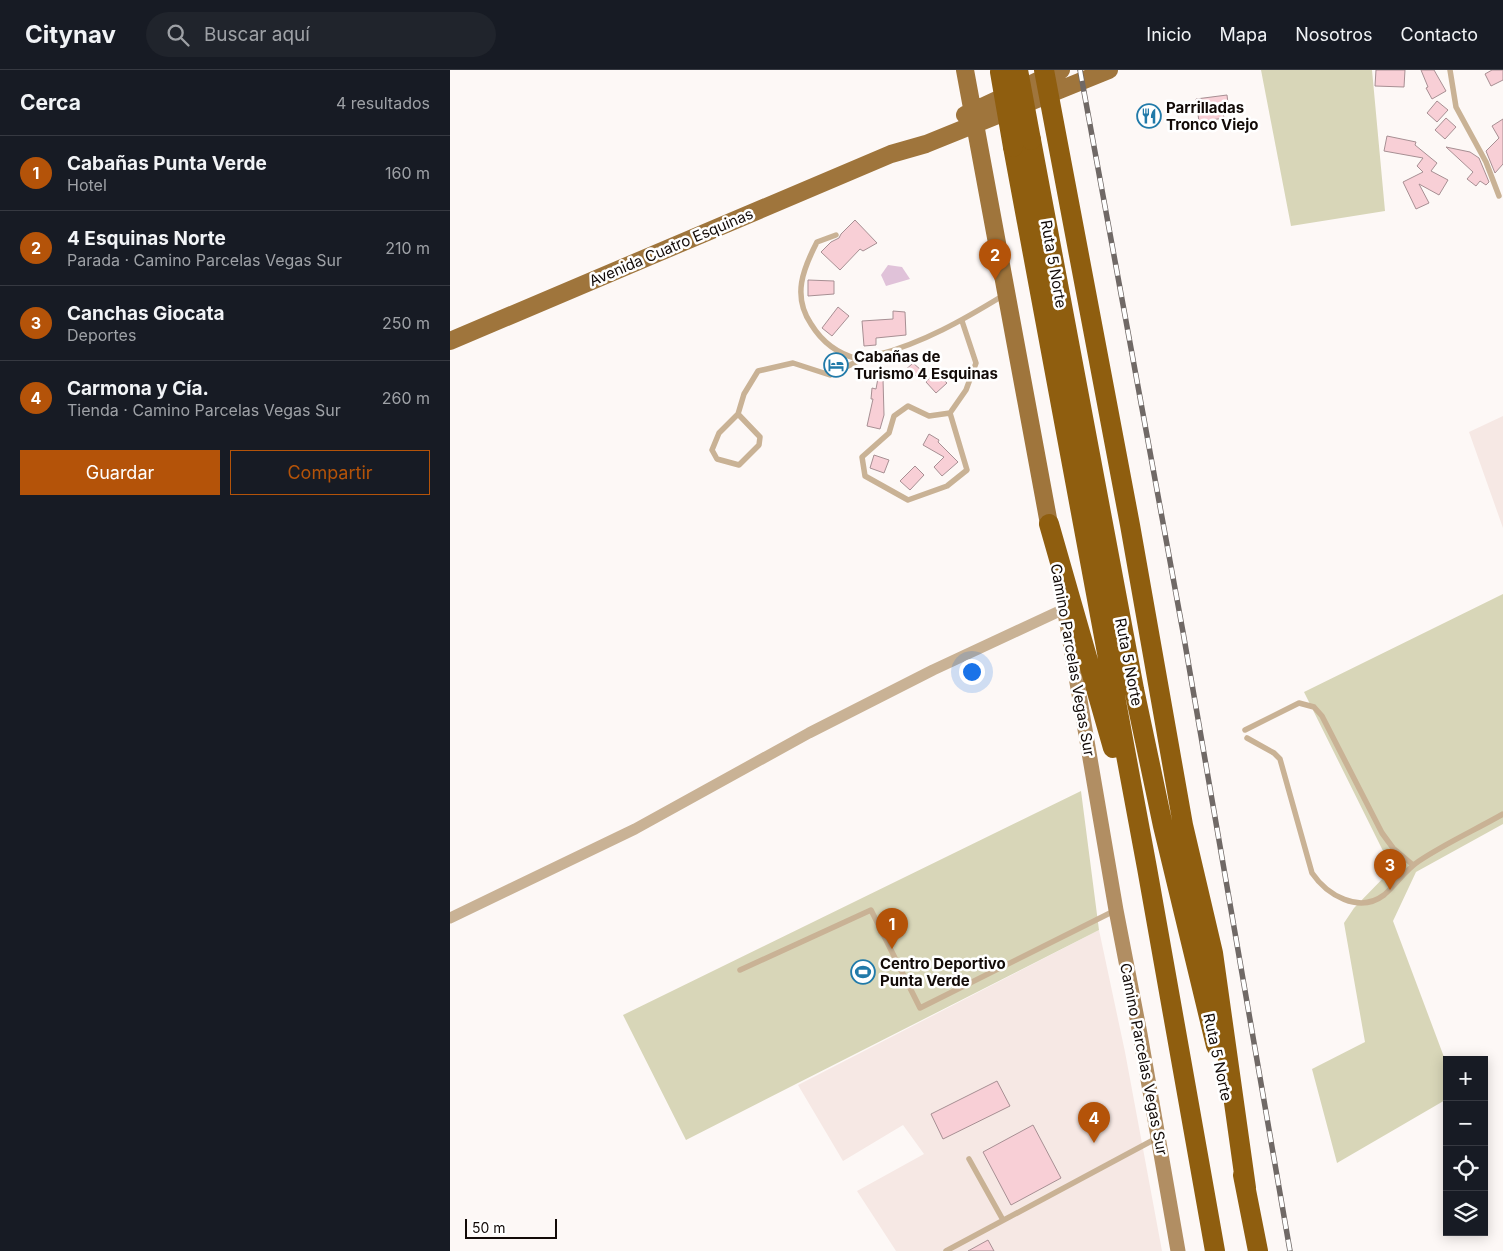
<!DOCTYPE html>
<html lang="es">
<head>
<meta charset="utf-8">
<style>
	body { margin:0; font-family:Inter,sans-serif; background:#20242c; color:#f1f3f6 }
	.controls { position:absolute; right:15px; bottom:15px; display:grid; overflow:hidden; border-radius:0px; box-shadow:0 2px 12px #0003 }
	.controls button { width:45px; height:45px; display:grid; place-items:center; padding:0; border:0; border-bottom:1px solid #363941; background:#171b24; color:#f1f3f6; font:25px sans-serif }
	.scale { position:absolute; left:15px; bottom:12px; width:92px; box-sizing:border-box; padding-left:5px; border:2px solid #120a07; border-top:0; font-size:14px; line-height:18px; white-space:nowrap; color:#120a07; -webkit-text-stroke:4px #fff; paint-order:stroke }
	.you { position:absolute; left:521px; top:601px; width:18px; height:18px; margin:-12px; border:4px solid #fff; border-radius:50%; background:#1a73e8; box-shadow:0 0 0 8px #1a73e833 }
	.badge { display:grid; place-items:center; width:32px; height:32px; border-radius:50%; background:#b45309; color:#fff; font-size:16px; font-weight:700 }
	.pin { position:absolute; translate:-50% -41px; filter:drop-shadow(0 1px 2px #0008) }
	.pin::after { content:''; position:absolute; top:26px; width:18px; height:15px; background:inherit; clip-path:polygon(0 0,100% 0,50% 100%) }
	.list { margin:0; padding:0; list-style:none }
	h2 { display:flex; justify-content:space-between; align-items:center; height:65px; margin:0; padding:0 20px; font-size:21px }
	h2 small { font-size:16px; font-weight:400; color:#9ea1a6 }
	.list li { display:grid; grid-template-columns:32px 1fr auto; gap:15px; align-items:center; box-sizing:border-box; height:75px; padding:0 20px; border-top:1px solid #363941 }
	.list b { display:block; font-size:19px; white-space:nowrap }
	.list p { margin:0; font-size:16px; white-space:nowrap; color:#9ea1a6 }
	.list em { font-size:16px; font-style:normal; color:#9ea1a6 }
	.actions { display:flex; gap:10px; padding:15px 20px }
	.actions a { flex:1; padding:11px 0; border:1px solid #b45309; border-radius:0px; text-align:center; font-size:18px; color:#b45309 }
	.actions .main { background:#b45309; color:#fff }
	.icon { flex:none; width:28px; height:28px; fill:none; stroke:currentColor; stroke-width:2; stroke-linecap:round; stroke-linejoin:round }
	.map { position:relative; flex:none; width:1053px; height:1181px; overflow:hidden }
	header { display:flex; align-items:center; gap:30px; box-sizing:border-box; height:70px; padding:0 25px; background:#171b24; border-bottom:1px solid #363941 }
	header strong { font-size:24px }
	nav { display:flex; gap:28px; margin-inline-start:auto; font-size:18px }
	.search { width:350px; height:45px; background:#20242c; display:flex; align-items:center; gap:12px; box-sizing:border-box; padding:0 18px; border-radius:28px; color:#9ea1a6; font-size:19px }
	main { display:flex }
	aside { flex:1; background:#171b24 }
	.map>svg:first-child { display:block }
	.built { fill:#f6e8e4 }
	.green { fill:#d8d6b8 }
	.water { fill:#e0c2d9 }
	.building { fill:#f8cfd6; stroke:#a78f93 }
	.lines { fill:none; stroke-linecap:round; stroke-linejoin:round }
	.lane { stroke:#c9b295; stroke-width:5.5 }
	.street { stroke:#c9b295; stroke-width:11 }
	.secondary { stroke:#b18e63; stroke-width:15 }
	.primary { stroke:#9f753c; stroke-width:18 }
	.highway { stroke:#8f5e0f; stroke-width:20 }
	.rail-casing { stroke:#706966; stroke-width:5.5 }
	.rail { stroke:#fff; stroke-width:4; stroke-dasharray:11; stroke-linecap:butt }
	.highway-bridge { stroke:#8f5e0f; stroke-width:20 }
	.labels { text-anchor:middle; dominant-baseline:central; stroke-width:5; stroke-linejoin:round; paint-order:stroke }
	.poi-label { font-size:15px; font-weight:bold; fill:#120a07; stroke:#fff; text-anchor:start }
	.street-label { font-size:15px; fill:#120a07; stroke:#fff }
</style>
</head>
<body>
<header>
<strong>Citynav</strong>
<div class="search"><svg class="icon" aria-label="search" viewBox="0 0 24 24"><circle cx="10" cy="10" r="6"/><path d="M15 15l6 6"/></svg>Buscar aquí</div>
<nav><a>Inicio</a><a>Mapa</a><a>Nosotros</a><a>Contacto</a></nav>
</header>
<main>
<aside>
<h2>Cerca<small>4 resultados</small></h2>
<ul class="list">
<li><span class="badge">1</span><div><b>Cabañas Punta Verde</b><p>Hotel</p></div><em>160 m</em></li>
<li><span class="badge">2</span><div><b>4 Esquinas Norte</b><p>Parada · Camino Parcelas Vegas Sur</p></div><em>210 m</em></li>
<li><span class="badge">3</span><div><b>Canchas Giocata</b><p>Deportes</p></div><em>250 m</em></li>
<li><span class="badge">4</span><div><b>Carmona y Cía.</b><p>Tienda · Camino Parcelas Vegas Sur</p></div><em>260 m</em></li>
</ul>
<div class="actions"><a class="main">Guardar</a><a>Compartir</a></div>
</aside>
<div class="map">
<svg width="1053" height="1181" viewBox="0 0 1053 1181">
	<rect width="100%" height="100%" fill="#fdf8f6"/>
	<path class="built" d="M1053,346v112l-34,-96z
		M649,860l26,122 37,199h-266l-39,-60 67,-37 -21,-29 -60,36 -45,-76z"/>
	<path class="green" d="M811,0h111l13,141 -94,15z
		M1053,524v230l-87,48 -23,49 54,144v34l-110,64 -25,-94 53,-27 -21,-119 10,-15 38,-39 -88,-177z
		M631,721l18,139 -413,210 -63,-125z"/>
	<path class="water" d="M438,195l14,2 8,12 -24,7 -5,-11z"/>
	<path class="building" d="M926,0h29l-1,17 -29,-1z
		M971,0h13l12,21 -14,8 -6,-11 2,-1z
		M1042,0h11v10l-12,6 -6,-12z
		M777,25l2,17 -6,1 1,5 -25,4 -3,-23z
		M987,31l11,9 -11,12 -10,-9z
		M996,48l10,9 -11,12 -10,-9z
		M1053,49v45l-8,9 -9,-22 13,-13 -7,-12z
		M937,66l29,6 -1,3 22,18 -6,8 17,9 -9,15 -20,-11 10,19 -13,6 -13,-27 20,-10 -6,-6 6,-8 -39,-7z
		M996,77l24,5 9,6 10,24 -3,3 -6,-4 -4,5 -9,-7 6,-7z
		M405,150l22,23 -14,8 -3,-2 -20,21 -19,-18 10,-10 8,-4 2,-4z
		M358,210l26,1v13l-26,2z
		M388,237l11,9 -17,20 -10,-8z
		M443,241l12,1 1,23 -30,3v7l-12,1 -2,-25 31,-2z
		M463,293l8,7 -11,11 -8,-8z
		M485,302l12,11 -11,10 -10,-11z
		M428,308l5,1 1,36 -4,14 -13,-3 6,-27h-2l1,-11 4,1z
		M479,364l10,6 -1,2 20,20 -16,14 -8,-9 10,-10 -21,-12z
		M424,385l15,5 -5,13 -14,-5z
		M465,396l9,9 -14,15 -10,-9z
		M547,1011l13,25 -67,33 -12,-25z
		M583,1055l28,53 -50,27 -28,-53z
		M538,1170l6,11h-26z"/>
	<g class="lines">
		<path class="lane" d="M1000,0l6,37 30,55 13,34
			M386,165l-19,7c-14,27 -25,54 -6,82 11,18 27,30 47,35 6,1 13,-2 19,-4 46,-12 86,-35 127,-60
			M500,343l-21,3 -21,-10 -14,10 -5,17 -27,24 3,19 43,24 39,-14 20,-16 -17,-57 16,-23 10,-27 -14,-42
			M288,344l-19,19 -7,17 5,9 22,6 20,-20 1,-8 -22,-23 6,-20 14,-23 35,-8 37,12 30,-15
			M795,660l54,-27 15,4 8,9 60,117 11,15 20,17
			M797,668l27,15 6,6 32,114c15,22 47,41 72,22 13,-11 21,-25 35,-34 27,-18 56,-31 84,-47
			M290,900l131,-60 49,98 196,-98
			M519,1089l34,61
			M496,1181l211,-113"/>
		<path class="street" d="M0,848l185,-89 174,-96 124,-63 131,-61"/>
		<path class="secondary" d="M613,531l53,309 24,124 38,217"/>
		<path class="primary" d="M515,0l84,454
			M515,45l96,-45
			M0,271l441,-187 35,-10 183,-74"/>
		<path class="highway" d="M594,0l86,455 53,300 30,128 33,235
			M581,70l103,549 29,137 53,220
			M563,77l134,721 68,383
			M599,454l64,224
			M793,1105l15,76"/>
		<g class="rail-casing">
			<path id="rail" d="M630,0l103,562 107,619"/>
		</g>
		<use href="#rail" class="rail"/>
		<path class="highway-bridge" d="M568,0l13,70
			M550,2l13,75"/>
	</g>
	<defs>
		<g id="restaurant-ring" transform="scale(1.25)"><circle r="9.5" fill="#fff" stroke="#217aa9" stroke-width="1.5"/><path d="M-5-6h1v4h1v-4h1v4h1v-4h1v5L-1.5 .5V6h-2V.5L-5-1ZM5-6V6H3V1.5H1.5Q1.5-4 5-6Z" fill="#217aa9"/></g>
		<g id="hotel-ring" transform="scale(1.25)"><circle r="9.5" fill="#fff" stroke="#217aa9" stroke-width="1.5"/><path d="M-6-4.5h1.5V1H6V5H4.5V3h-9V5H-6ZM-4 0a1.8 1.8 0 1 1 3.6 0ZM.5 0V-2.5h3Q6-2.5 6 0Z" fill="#217aa9"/></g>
		<g id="stadium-ring" transform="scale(1.25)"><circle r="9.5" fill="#fff" stroke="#217aa9" stroke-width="1.5"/><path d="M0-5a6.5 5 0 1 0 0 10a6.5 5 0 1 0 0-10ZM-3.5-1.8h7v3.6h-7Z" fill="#217aa9"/></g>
	</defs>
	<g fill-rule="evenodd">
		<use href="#restaurant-ring" x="699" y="46"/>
		<use href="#hotel-ring" x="386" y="295"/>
		<use href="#stadium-ring" x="413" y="902"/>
	</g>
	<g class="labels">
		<g class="poi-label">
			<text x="716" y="37">Parrilladas<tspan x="716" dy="17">Tronco Viejo</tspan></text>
			<text x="404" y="286">Cabañas de<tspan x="404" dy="17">Turismo 4 Esquinas</tspan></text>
			<text x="430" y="893">Centro Deportivo<tspan x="430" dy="17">Punta Verde</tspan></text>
		</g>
		<g class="street-label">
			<text transform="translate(221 177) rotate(-23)">Avenida Cuatro Esquinas</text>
			<text transform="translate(604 194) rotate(80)">Ruta 5 Norte</text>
			<text transform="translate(623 590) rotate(80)">Camino Parcelas Vegas Sur</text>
			<text transform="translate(679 592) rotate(79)">Ruta 5 Norte</text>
			<text transform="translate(768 987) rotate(78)">Ruta 5 Norte</text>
			<text transform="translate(694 989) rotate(79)">Camino Parcelas Vegas Sur</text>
		</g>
	</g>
</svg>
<div class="controls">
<button>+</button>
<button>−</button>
<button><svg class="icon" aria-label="locate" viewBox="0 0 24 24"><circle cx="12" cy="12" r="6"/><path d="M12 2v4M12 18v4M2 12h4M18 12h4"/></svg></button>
<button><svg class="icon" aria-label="layers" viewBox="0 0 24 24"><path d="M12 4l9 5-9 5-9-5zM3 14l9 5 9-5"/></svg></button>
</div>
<div class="scale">50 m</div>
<div class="you"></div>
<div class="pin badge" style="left:442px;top:879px">1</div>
<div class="pin badge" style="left:545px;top:210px">2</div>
<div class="pin badge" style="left:940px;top:820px">3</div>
<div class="pin badge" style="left:644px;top:1073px">4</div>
</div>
</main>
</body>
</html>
